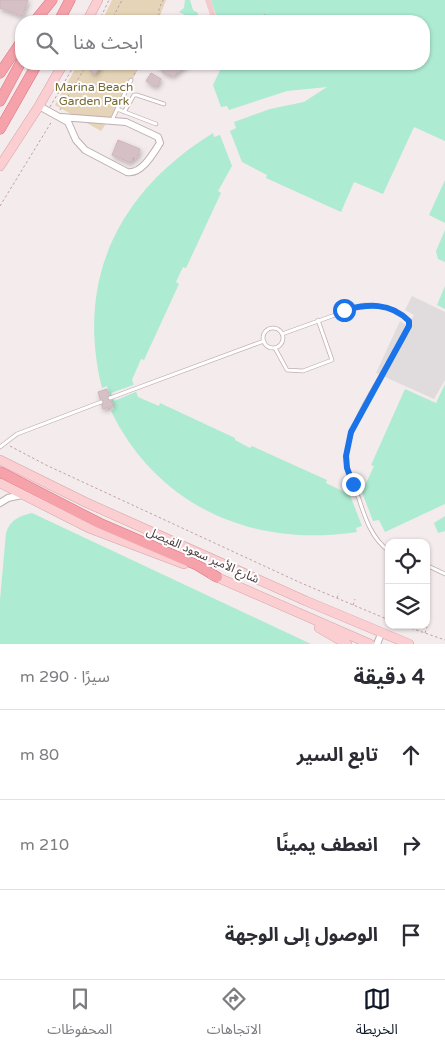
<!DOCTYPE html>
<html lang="ar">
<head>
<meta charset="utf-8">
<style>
	body { margin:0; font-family:"Varela Round","Noto Sans Arabic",sans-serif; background:#f2f2f3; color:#2b2b33; direction:rtl }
	.controls { position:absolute; right:15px; bottom:15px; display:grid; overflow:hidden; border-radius:10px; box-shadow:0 1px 4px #0004 }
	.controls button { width:45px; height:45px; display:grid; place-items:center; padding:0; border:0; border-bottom:1px solid #e1e1e2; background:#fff; color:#2b2b33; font:25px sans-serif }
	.stop { position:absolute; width:15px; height:15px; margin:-11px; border:4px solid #1a73e8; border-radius:50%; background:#fff }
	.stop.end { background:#1a73e8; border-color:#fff; box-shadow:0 1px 5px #0008 }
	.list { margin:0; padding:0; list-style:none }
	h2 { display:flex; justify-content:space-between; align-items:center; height:65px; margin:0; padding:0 20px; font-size:21px }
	h2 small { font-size:16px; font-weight:400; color:#7c7c81 }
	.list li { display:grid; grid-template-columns:32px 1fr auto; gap:15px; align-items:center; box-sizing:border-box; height:90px; padding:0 20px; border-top:1px solid #e1e1e2 }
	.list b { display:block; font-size:19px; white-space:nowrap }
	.list em { font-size:16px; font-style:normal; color:#7c7c81 }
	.icon { flex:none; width:28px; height:28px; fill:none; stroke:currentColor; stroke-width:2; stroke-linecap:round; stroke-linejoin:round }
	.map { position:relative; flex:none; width:445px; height:644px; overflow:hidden; direction:ltr }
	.search { position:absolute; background:#fff; box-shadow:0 1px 4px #0004; left:15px; right:15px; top:15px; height:55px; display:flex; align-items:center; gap:12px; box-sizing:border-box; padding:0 18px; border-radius:20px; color:#7c7c81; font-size:19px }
	.sheet { height:335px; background:#fff }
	nav { display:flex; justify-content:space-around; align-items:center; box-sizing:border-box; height:70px; border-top:1px solid #e1e1e2; background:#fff; font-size:14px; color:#7c7c81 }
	nav a { display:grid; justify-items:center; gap:2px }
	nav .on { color:#111827 }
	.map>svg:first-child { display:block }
	.green { fill:#e5d4b7 }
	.sand { fill:#f4cbcc }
	.parking { fill:#e0dbdc }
	.water { fill:#adebd2 }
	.pier { fill:#f4ebec }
	.building { fill:#d5c1c5; stroke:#cfb5ba; filter:url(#shadow) }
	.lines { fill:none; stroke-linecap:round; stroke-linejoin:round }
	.lane-casing { stroke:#bfaeb1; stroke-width:4.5 }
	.street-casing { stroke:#bfaeb1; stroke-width:8 }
	.secondary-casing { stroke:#d6a3a7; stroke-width:10 }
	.primary-casing { stroke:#db727f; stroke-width:11 }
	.path { stroke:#c0a0a6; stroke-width:1; stroke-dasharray:2.5 2.5; stroke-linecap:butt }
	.lane { stroke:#fff; stroke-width:3 }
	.street { stroke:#fff; stroke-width:6 }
	.secondary { stroke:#fbcfd1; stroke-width:9 }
	.primary { stroke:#f6a2ab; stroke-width:10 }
	.route { stroke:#1a73e8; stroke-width:6 }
	.labels { text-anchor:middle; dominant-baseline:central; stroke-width:4; stroke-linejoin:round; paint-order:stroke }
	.park-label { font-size:12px; fill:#766830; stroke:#fff }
	.street-label { font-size:12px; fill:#48393c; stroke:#fff }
</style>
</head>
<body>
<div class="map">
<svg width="445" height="644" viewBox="0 0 445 644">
	<defs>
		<filter id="shadow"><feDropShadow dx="1.5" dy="2.5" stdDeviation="2.5" flood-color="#0004"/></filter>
	</defs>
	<rect width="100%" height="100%" fill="#f4ebec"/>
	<path class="green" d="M112,0h54l-8,21h-56z
		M78,64h62l-28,60 -5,-2 -6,9 -46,-26z"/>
	<path class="sand" d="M205,0h6l6,20 -5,1z"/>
	<path class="parking" d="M412,296l33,16v68l-11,19 -58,-26 24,-52 8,5 6,-11 -9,-5z"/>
	<path class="water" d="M185,0h5l3,10 5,3 -1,8 -18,-9 5,-4z
		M211,0h234v141l-31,-14 -31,67 -29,-12 -13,30 -75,-34 1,-3 -25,-13 -12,-31 6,-3 -2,-6 36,-13 34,-7 23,-15 -40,4 -58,19 -2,-4 -6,1 -8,-22 10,-21h201v-43h-206z
		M213,133l1,4 6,-2 12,31 -14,25 3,2 -35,75 -3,-1 -7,15 3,2 -35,76 -3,-1 -9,21 6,17 21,9 1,-3 75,35v2l15,8 2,-2 75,34 -1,3 24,12 12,31 -6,2 1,4c-104,16 -199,-25 -246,-121l3,-2 -7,-23 -5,2c-27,-109 17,-197 111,-255z
		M445,180v43l-16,-8z
		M445,230v32l-7,-3 -2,-8z
		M445,286v23l-8,-4z
		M445,384v120l-60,28 -6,-12 -6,1 -11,-29 12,-26 -3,-1 34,-76 31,14z
		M32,513l279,131h-311v-44l6,-67c4,-13 13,-17 26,-20z
		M445,516v15l-7,2 -4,-10z"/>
	<path class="pier" d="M136,384l2,7 -24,10 -3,-8z"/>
	<path class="building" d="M0,0h28l-6,16 -22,-8z
		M95,64l6,1 -6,9 -5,-3z
		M157,64h31l-15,12 -9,-3z
		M151,73l10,6 -5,8 -10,-6z
		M118,140l22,9 -4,10 -3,-2 -2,6 -19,-8z
		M107,389l6,17 -10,3 -5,-17z"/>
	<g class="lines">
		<g class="lane-casing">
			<path id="lane" d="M117,109l39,15
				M124,112l10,-17h3l27,9
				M112,120l19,-40
				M263 338a10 10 0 1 1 20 0a10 10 0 1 1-20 0Z
				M282,334l81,-29c17,0 33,3 46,16 -1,12 -10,24 -16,34 -16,30 -52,79 -46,112 2,10 8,22 12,32 6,19 13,40 30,52
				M275,348l12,22 16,1 29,-11 -14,-40
				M110,398l154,-57
				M0,447l17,-13 84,-32
				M426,565l19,9"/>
		</g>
		<g class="street-casing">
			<path id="street" d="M39,106l29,16 8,18 9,10 42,22c14,3 26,-18 33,-29l-2,-6 -32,-15 -65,-5
				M0,503l8,-5 14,-3
				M377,644l4,-10"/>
		</g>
		<g class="secondary-casing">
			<path id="secondary" d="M87,21l11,-21
				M0,166l39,-60 24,-42
				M0,460l85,42 221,99 103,43
				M0,483l89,45 95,36
				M212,575l158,69
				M319,628l28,16"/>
		</g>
		<g class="primary-casing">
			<path id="primary" d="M35,21l17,-21
				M59,21l11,-21
				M0,73l21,-31
				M0,101l21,-39
				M0,129l37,-65
				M0,472l99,51 98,42 20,12"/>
		</g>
		<path class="path" d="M99,21l10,-21
			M111,21l11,-21
			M159,21v-12l4,-9
			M262,21l4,-9
			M134,75l6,-11
			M50,107l25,-43
			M60,110l27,-46
			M0,206l52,-85
			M10,446l36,19 255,118 88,37
			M337,598l2,-5
			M353,605l2,-6
			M402,625l43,15
			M425,633l2,-6"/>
		<use href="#lane" class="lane"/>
		<use href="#street" class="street"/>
		<use href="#secondary" class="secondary"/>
		<use href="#primary" class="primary"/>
	</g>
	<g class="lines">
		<path class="route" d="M344,310c24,-6 46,-8 65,11v5l-58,106 -5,24 1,12 6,16"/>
	</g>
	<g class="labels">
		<g class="park-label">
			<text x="94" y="87">Marina Beach<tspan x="94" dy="14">Garden Park</tspan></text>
		</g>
		<g class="street-label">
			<text transform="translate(203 555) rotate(24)">شارع الأمير سعود الفيصل</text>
		</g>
	</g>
</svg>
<div class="controls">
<button><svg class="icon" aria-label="locate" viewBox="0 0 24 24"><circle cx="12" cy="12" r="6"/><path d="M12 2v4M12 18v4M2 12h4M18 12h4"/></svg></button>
<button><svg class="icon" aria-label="layers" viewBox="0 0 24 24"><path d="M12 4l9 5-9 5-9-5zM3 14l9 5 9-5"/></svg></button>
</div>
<div class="stop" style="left:344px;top:310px"></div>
<div class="stop end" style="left:353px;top:484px"></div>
<div class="search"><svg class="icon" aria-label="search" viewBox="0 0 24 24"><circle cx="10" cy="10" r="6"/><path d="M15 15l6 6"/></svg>ابحث هنا</div>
</div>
<section class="sheet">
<h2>4 دقيقة<small>سيرًا · 290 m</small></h2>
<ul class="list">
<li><svg class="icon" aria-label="ahead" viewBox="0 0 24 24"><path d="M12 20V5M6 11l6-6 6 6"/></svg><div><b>تابع السير</b></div><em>80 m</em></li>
<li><svg class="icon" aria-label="right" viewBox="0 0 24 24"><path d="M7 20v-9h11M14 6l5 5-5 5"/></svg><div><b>انعطف يمينًا</b></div><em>210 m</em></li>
<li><svg class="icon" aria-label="arrive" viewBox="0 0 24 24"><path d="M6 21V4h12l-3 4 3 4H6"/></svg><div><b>الوصول إلى الوجهة</b></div></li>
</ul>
</section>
<nav>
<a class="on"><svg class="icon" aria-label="map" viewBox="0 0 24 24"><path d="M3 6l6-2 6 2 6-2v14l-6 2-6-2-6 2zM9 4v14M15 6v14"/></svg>الخريطة</a>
<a><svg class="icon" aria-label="directions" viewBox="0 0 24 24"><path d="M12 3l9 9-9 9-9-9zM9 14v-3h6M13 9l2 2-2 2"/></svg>الاتجاهات</a>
<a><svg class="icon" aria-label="saved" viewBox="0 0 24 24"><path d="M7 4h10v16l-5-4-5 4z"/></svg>المحفوظات</a>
</nav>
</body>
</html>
